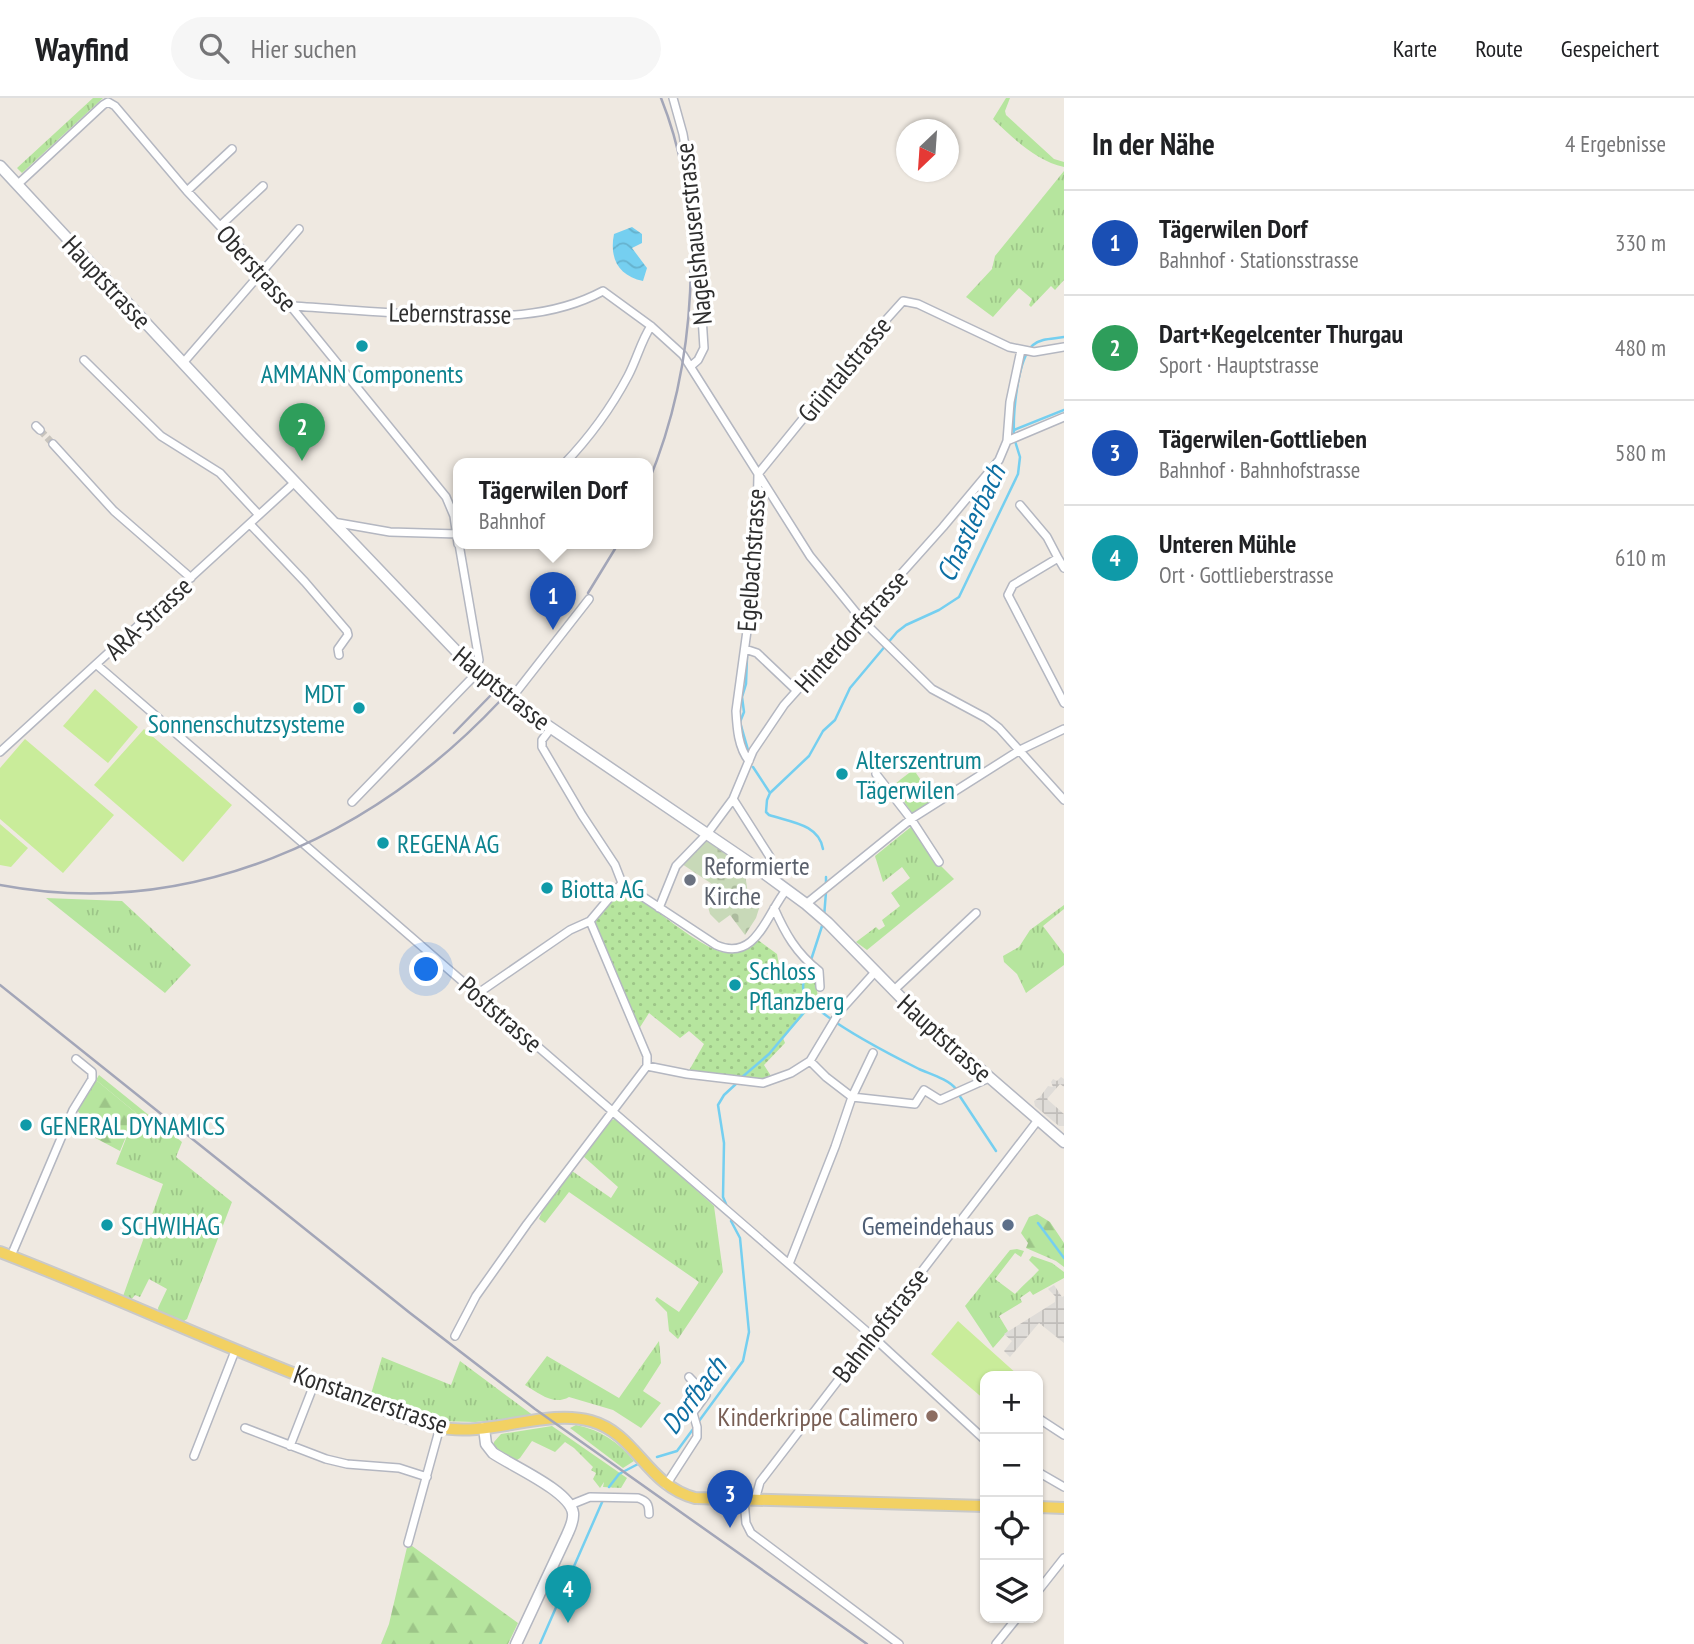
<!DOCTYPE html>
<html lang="de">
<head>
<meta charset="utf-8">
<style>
	body { margin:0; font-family:"PT Sans Narrow",sans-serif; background:#f6f6f6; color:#202124 }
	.controls { position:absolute; right:21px; bottom:21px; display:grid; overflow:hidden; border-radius:14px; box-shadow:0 2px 5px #0004 }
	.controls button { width:63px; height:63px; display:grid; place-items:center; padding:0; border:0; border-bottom:2px solid #e0e0e0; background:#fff; color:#202124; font:35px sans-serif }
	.compass { position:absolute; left:896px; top:21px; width:63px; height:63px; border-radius:50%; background:#fff; box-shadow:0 2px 5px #0004; rotate:205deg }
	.you { position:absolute; left:427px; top:872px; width:24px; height:24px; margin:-18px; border:5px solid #fff; border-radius:50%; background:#1a73e8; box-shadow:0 0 0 10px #1a73e833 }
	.badge { display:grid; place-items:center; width:46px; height:46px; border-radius:50%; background:#4264fb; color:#fff; font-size:23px; font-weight:700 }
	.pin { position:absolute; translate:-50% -58px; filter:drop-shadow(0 2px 4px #0008) }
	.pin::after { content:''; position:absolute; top:37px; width:24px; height:21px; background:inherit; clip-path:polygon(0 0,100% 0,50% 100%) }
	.popup { position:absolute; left:453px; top:360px; width:200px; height:91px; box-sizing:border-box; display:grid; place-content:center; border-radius:14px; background:#fff; filter:drop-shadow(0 2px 5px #0005); font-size:23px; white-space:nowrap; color:#757577 }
	.popup b { font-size:26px; color:#202124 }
	.popup::after { content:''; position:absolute; left:50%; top:100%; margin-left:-14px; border:14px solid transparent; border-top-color:#fff }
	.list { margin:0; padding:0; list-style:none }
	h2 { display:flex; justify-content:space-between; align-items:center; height:91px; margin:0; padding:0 28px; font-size:30px }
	h2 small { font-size:23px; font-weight:400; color:#757577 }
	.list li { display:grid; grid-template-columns:46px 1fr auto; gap:21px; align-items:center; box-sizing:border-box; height:105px; padding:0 28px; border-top:2px solid #e0e0e0 }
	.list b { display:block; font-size:26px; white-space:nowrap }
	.list p { margin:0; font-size:23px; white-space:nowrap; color:#757577 }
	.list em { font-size:23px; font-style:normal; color:#757577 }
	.icon { flex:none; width:38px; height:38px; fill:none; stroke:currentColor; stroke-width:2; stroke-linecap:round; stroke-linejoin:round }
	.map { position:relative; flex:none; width:1064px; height:1546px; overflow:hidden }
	header { display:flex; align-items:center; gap:42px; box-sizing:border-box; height:98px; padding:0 35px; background:#fff; border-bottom:2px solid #e0e0e0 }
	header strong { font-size:33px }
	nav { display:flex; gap:38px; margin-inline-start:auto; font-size:24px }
	.search { width:490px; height:63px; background:#f6f6f6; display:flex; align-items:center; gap:18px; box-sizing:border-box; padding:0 24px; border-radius:38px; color:#757577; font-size:26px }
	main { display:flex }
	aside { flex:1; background:#fff }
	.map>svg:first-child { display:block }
	.grass { fill:url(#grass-tufts) }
	.forest { fill:url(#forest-firs) }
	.cemetery { fill:url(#cemetery-stones) }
	.park { fill:url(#park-dots) }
	.pitch { fill:#c9ec9a }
	.plaza { fill:url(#plaza-grid) }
	.water { fill:url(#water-waves) }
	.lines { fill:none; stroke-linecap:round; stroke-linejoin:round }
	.stream { stroke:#75cff0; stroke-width:2.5 }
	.street-tunnel { stroke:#c8c4bd; stroke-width:7; stroke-dasharray:7 3.5; stroke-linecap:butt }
	.street-casing { stroke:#b4b7c1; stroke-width:10 }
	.secondary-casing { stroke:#b4b7c1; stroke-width:13 }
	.primary-casing { stroke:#c9c9c9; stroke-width:14 }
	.street { stroke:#fff; stroke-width:7 }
	.secondary { stroke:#fff; stroke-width:10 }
	.primary { stroke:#f2d163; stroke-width:10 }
	.rail { stroke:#a3a6b8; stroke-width:2.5 }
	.culture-dot { fill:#0f9aa8; stroke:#fff; stroke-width:2.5 }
	.worship-dot { fill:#6b7280; stroke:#fff; stroke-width:2.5 }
	.service-dot { fill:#5c6f8a; stroke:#fff; stroke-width:2.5 }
	.education-dot { fill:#8d6e63; stroke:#fff; stroke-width:2.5 }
	.labels { text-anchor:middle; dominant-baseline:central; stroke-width:7; stroke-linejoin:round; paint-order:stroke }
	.street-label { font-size:26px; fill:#2e2e2e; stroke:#fff }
	.culture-label { font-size:26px; fill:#0d838f; stroke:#fff; text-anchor:start }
	.worship-label { font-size:26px; fill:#5b616d; stroke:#fff; text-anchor:start }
	.service-label { font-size:26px; fill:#4e5e75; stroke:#fff; text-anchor:end }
	.education-label { font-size:26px; fill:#785e54; stroke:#fff; text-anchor:end }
	.water-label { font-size:28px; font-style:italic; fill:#0d6fa3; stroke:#fff }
</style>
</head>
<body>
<header>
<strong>Wayfind</strong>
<div class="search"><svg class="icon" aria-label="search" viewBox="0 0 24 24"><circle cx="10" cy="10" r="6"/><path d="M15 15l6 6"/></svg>Hier suchen</div>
<nav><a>Karte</a><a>Route</a><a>Gespeichert</a></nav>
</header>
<main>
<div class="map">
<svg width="1064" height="1546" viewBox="0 0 1064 1546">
	<defs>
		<pattern id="grass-tufts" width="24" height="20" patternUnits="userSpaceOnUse" patternTransform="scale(1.75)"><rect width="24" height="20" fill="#b6e59e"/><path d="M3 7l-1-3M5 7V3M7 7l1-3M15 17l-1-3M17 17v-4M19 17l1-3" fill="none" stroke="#9dc588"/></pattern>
		<pattern id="forest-firs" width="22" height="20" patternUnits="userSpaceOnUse" patternTransform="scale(1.75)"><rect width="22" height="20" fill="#b6e59e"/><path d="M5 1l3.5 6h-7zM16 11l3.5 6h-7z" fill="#9dc588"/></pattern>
		<pattern id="cemetery-stones" width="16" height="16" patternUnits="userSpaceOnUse" patternTransform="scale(1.75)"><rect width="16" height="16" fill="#c8d9b8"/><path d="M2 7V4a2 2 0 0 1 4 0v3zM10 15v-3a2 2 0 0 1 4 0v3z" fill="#acbb9e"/></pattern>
		<pattern id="park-dots" width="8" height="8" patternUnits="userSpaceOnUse" patternTransform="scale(1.75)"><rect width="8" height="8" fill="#b6e59e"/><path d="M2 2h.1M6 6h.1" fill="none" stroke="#9dc588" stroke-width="1.8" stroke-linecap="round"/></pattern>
		<pattern id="plaza-grid" width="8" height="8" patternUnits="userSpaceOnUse" patternTransform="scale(1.75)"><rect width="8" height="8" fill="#dfdcd8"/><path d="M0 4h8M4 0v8" fill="none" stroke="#c0bdba"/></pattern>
		<pattern id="water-waves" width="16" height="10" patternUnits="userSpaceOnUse" patternTransform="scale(1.75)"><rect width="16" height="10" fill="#75cff0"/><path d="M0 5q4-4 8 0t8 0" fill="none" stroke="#66b2ce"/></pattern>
	</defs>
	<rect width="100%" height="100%" fill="#efe9e1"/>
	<path class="grass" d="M93,0h10l-81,75 -5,-5z
		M1006,0h4l-5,13 1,4 48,44 10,3v5c-28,-6 -51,-29 -71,-48z
		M1064,73v109l-9,10 -4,-4 -20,21 -2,-2 3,-6 -13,-11 -26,29 -27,-20 26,-28 3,-13z
		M931,655l10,3 -25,17 19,28 -23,12 -19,-27c13,-12 27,-19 38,-33z
		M912,728l25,36 17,17 -87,71 -11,-8 20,-15 3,3 6,-4 -3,-6 18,-14 -9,-13 19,-15 -8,-11 -19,15 -8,-26z
		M46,800l76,3 69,64 -26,28z
		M1064,807v4l-21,17 21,28v11l-38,28 -9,-19 -13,-12 -1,-6 16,-9 11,-17z
		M99,977l83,67 -6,15 56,45 -45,117 -6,4 -22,-9 -1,-6 9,-19 -18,-10 -9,18 -5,-2 -4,5 -9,-1 41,-115 -47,-20 20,-51 -40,-33z
		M616,1020l98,88 9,66 -45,67 -9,-8 -2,-19 -12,-12 2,-3 22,15 20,-30 -130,-90 -24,31 -6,-4 4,-10 29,-38 39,27 7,-11 -35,-31 24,-33z
		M1017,1151l7,2 -3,6 -6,-4 -20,26 20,15c8,-9 16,-15 24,-24l-10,-10 3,-4 20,7 12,9v6l-31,17 -3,-4 -10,7 2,4 -23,14 9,15 -15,17 -28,-42 45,-56z
		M659,1243l2,22 -18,28 18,12 -20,25 -28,-18 -44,-13c-16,9 -30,-4 -44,-12l22,-29 72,42z
		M382,1259l69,28 9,-24 74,55 -59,6 -36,-1 -68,-27z
		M576,1327c25,5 42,17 58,36l-11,7 -53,-40z
		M552,1328l75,52 -6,10 -18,-1 1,-5 -4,6 -7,-9 3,-6 -5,-3 2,-3 -19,-19 -9,-6 -10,10 -23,-11 -12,17 -6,4 -20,-16v-4l7,-8z"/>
	<path class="forest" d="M96,982l40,33 -16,38 -36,-19 2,-10 -9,-12z
		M1037,1116l13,8 14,21v24l-8,-6 -30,-13 2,-5 -7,-10 8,-16z
		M408,1445l110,80 -10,21h-127l8,-20z"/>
	<path class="cemetery" d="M704,741l40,28 4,27 15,2 -7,22 -11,17 -15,-20 -11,8 -9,-9 -5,-18 7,-12 -30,-20z"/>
	<path class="park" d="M622,785c21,17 82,69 106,70 12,1 21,-5 30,-13l19,14 3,17 25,-6 10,8 3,26 -35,39 2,5 -21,22 7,11 -8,7 -76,-9 17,-30 -15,-13 -9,7 -31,-25 -12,19 -47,-111z"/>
	<path class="pitch" d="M95,591l43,38 -30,36 -45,-37z
		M144,631l88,76 -49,57 -89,-77z
		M25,641l89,76 -51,58 -63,-54v-51z
		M0,726l28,24 -17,19 -11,-2z
		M958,1223l61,55h-34v24l-54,-46z"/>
	<path class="plaza" d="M1061,979l3,2v8l-4,-3 -13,15 17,15v12h-5l-24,-20 -1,-5 6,-4 8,-11 5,1 -2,-5 2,-3 4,2z
		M1054,1187l8,12 2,-1v47l-25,-20 -29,34 -6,-6 8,-10 -8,-7 51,-32v-6l-7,-7z"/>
	<path class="water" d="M632,129l10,7v9l-10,5 15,20 -4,13c-24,-5 -34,-22 -29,-47z"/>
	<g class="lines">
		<path class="stream" d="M1014,332l50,-20
			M1014,337c-1,-21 3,-76 19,-90 8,-7 21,-6 31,-8
			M747,559l-1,27 -4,13 2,15 -4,10 8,28
			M753,669l17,26
			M823,751c-4,-25 -33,-27 -54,-34l-3,-3 1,-12 3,-7 39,-37 14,-25 12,-11 15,-32 47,-56 9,-7 33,-15 20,-13 59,-123 2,-17 -5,-16
			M826,787v-8
			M824,819l2,-25
			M811,862l12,-37
			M809,868c-3,8 -8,18 -5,26 8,23 91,65 115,77 11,5 29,10 37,20
			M741,980l28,-24 42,-50
			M959,997l37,56
			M726,1106l-3,-7 1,-54 -6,-38 6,-10 13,-12
			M1038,1125l26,35
			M657,1359l20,-6 66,-90 6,-29 -9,-94 -9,-17
			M609,1389l10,-13 19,-10
			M540,1546l63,-144"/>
		<path class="street-tunnel" d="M40,332l13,14"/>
		<g class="street-casing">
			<path id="street" d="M673,0l10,36 12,72 9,142 -6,12 -7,6
				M17,87l86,-80 5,-3 7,4 72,85 76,81 183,225 8,19 4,28
				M187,93l45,-42
				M220,128l43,-40
				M292,208c47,3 93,7 139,9 59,2 118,5 172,-24l48,35 32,29 127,201 52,64 70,69 54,29 13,10 65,72
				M84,262l77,76 59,37 39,42
				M183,265l116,-134
				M36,328l4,4
				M1007,343l57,-24
				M53,346l61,67 77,67
				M564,366c25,-26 47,-56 64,-88 9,-17 13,-35 23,-50
				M758,376l100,-123 45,-50 15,3 91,43 25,5 30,-5
				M1020,407l27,32 11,21
				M333,424l57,10 68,2
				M250,426l55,58 42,49 1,4 -10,14 1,6
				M1064,470l-6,-10 -45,27 -5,10 56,108
				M745,551l12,4 39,37
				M97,567l775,671 113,104
				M510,602l79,-101
				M551,630l-9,12v7l40,68 33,50 7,18
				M0,654l295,-270
				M749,663c-11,-14 -12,-33 -13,-50l20,-146 2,-90
				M876,676l35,45 28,43
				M352,704l121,-125 6,-17 -20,-116
				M769,778l2,-9 -1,-10 -37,-58 20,-48 31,-46 159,-178 56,-67 8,-19 3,-39 11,-52
				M622,785l94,62c41,18 51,-33 71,-56
				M622,785l-32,38 57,135v10
				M806,806l105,-85 109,-69 44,-21
				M659,810l17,-42 31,-32 26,-35
				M774,810c11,25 22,45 45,63l1,16
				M893,893l83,-78
				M477,896l93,-64 20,-9
				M810,963l16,16 26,20 63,7 9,-14 16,10 49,-22
				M11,1158l62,-146 19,-31v-7l-16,-13
				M789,1166l46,-117 17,-50 21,-44
				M455,1238l21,-40 51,-72 120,-158 40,8 76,9 28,-10 19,-12 30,-50 35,-39
				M689,1279l17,18 -14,19
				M1038,1320l26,17
				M245,1330l81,31 21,5 52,4 28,9
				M290,1348l25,-64
				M194,1358l41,-105
				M1038,1374l26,15
				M666,1387l31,-48v-10l-4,-14
				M744,1402l2,23 5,10 148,111
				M755,1402l5,-18 278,-362
				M570,1407l20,-8 48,1c9,3 11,6 11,16
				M408,1445l32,-116
				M1038,1493l26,-33
				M996,1546l21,-26"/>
		</g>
		<g class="secondary-casing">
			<path id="secondary" d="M0,68l249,268 232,243 29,23 247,168 49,36 22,19 93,95 143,124
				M484,1330l2,16 7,9c19,13 77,38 80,60 1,8 -3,15 -6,22l-51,109"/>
		</g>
		<g class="primary-casing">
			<path id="primary" d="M0,1154c107,41 211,90 318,131 39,15 79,34 120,44 50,11 108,-19 153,-6 46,13 55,64 104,77l290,8
				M1038,1409l26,1"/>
		</g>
		<use href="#street" class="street"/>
		<use href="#secondary" class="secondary"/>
		<use href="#primary" class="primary"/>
		<path class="rail" d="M648,385c48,-115 60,-268 13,-385
			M588,495l30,-49
			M454,635l37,-38
			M0,787c190,36 371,-47 500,-184
			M0,887l410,328 125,96 332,235"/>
	</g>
	<g class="culture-dot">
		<circle cx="362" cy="248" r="7"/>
		<circle cx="359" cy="610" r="7"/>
		<circle cx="842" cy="676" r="7"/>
		<circle cx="383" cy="745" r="7"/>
		<circle cx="547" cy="790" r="7"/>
		<circle cx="735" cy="887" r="7"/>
		<circle cx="26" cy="1027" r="7"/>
		<circle cx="107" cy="1127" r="7"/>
	</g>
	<circle class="worship-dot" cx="690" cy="782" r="7"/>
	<circle class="service-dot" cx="1008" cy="1127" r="7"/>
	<circle class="education-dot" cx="932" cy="1318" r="7"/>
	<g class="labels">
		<g class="street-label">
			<text transform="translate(693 136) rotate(-96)">Nagelshauserstrasse</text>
			<text transform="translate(257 170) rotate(48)">Oberstrasse</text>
			<text transform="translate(107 184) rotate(47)">Hauptstrasse</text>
			<text transform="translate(450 215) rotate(1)">Lebernstrasse</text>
			<text transform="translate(844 271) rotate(-50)">Grüntalstrasse</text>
			<text transform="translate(751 462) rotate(-86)">Egelbachstrasse</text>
			<text transform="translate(148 520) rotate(-43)">ARA-Strasse</text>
			<text transform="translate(851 533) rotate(-48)">Hinterdorfstrasse</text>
			<text transform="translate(502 590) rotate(39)">Hauptstrasse</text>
			<text transform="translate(501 916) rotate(41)">Poststrasse</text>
			<text transform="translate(945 940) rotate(42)">Hauptstrasse</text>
			<text transform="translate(880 1227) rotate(-52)">Bahnhofstrasse</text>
			<text transform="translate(371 1301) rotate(19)">Konstanzerstrasse</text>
		</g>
		<g class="culture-label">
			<text x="362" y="275" text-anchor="middle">AMMANN Components</text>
			<text x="345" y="595" text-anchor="end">MDT<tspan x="345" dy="30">Sonnenschutzsysteme</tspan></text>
			<text x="856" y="661">Alterszentrum<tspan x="856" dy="30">Tägerwilen</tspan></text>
			<text x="397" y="745">REGENA AG</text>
			<text x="561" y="790">Biotta AG</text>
			<text x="749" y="872">Schloss<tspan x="749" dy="30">Pflanzberg</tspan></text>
			<text x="40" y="1027">GENERAL DYNAMICS</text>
			<text x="121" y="1127">SCHWIHAG</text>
		</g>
		<g class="worship-label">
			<text x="704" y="767">Reformierte<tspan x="704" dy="30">Kirche</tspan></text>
		</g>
		<g class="service-label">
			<text x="994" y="1127">Gemeindehaus</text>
		</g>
		<g class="education-label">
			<text x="918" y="1318">Kinderkrippe Calimero</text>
		</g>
		<g class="water-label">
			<text transform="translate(970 425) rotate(-65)">Chastlerbach</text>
			<text transform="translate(693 1297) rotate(-53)">Dorfbach</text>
		</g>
	</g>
</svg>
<div class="controls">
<button>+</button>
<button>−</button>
<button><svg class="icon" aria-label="locate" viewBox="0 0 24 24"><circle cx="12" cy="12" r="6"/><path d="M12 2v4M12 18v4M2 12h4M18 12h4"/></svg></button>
<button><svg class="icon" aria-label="layers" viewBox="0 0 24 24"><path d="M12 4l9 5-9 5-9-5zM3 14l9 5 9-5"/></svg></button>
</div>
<svg class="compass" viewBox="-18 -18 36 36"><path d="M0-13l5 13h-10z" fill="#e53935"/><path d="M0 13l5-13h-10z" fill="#757577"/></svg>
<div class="you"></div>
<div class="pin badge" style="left:553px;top:532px;background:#1a4fb4">1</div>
<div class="popup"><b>Tägerwilen Dorf</b>Bahnhof</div>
<div class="pin badge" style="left:302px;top:363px;background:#2e9e5b">2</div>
<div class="pin badge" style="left:730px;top:1430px;background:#1a4fb4">3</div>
<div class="pin badge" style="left:568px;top:1525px;background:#0f9aa8">4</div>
</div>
<aside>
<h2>In der Nähe<small>4 Ergebnisse</small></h2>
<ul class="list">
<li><span class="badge" style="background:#1a4fb4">1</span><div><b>Tägerwilen Dorf</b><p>Bahnhof · Stationsstrasse</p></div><em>330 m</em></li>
<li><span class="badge" style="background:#2e9e5b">2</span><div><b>Dart+Kegelcenter Thurgau</b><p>Sport · Hauptstrasse</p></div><em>480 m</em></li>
<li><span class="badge" style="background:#1a4fb4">3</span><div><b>Tägerwilen-Gottlieben</b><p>Bahnhof · Bahnhofstrasse</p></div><em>580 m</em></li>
<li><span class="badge" style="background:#0f9aa8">4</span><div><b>Unteren Mühle</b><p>Ort · Gottlieberstrasse</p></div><em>610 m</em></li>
</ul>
</aside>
</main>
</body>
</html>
